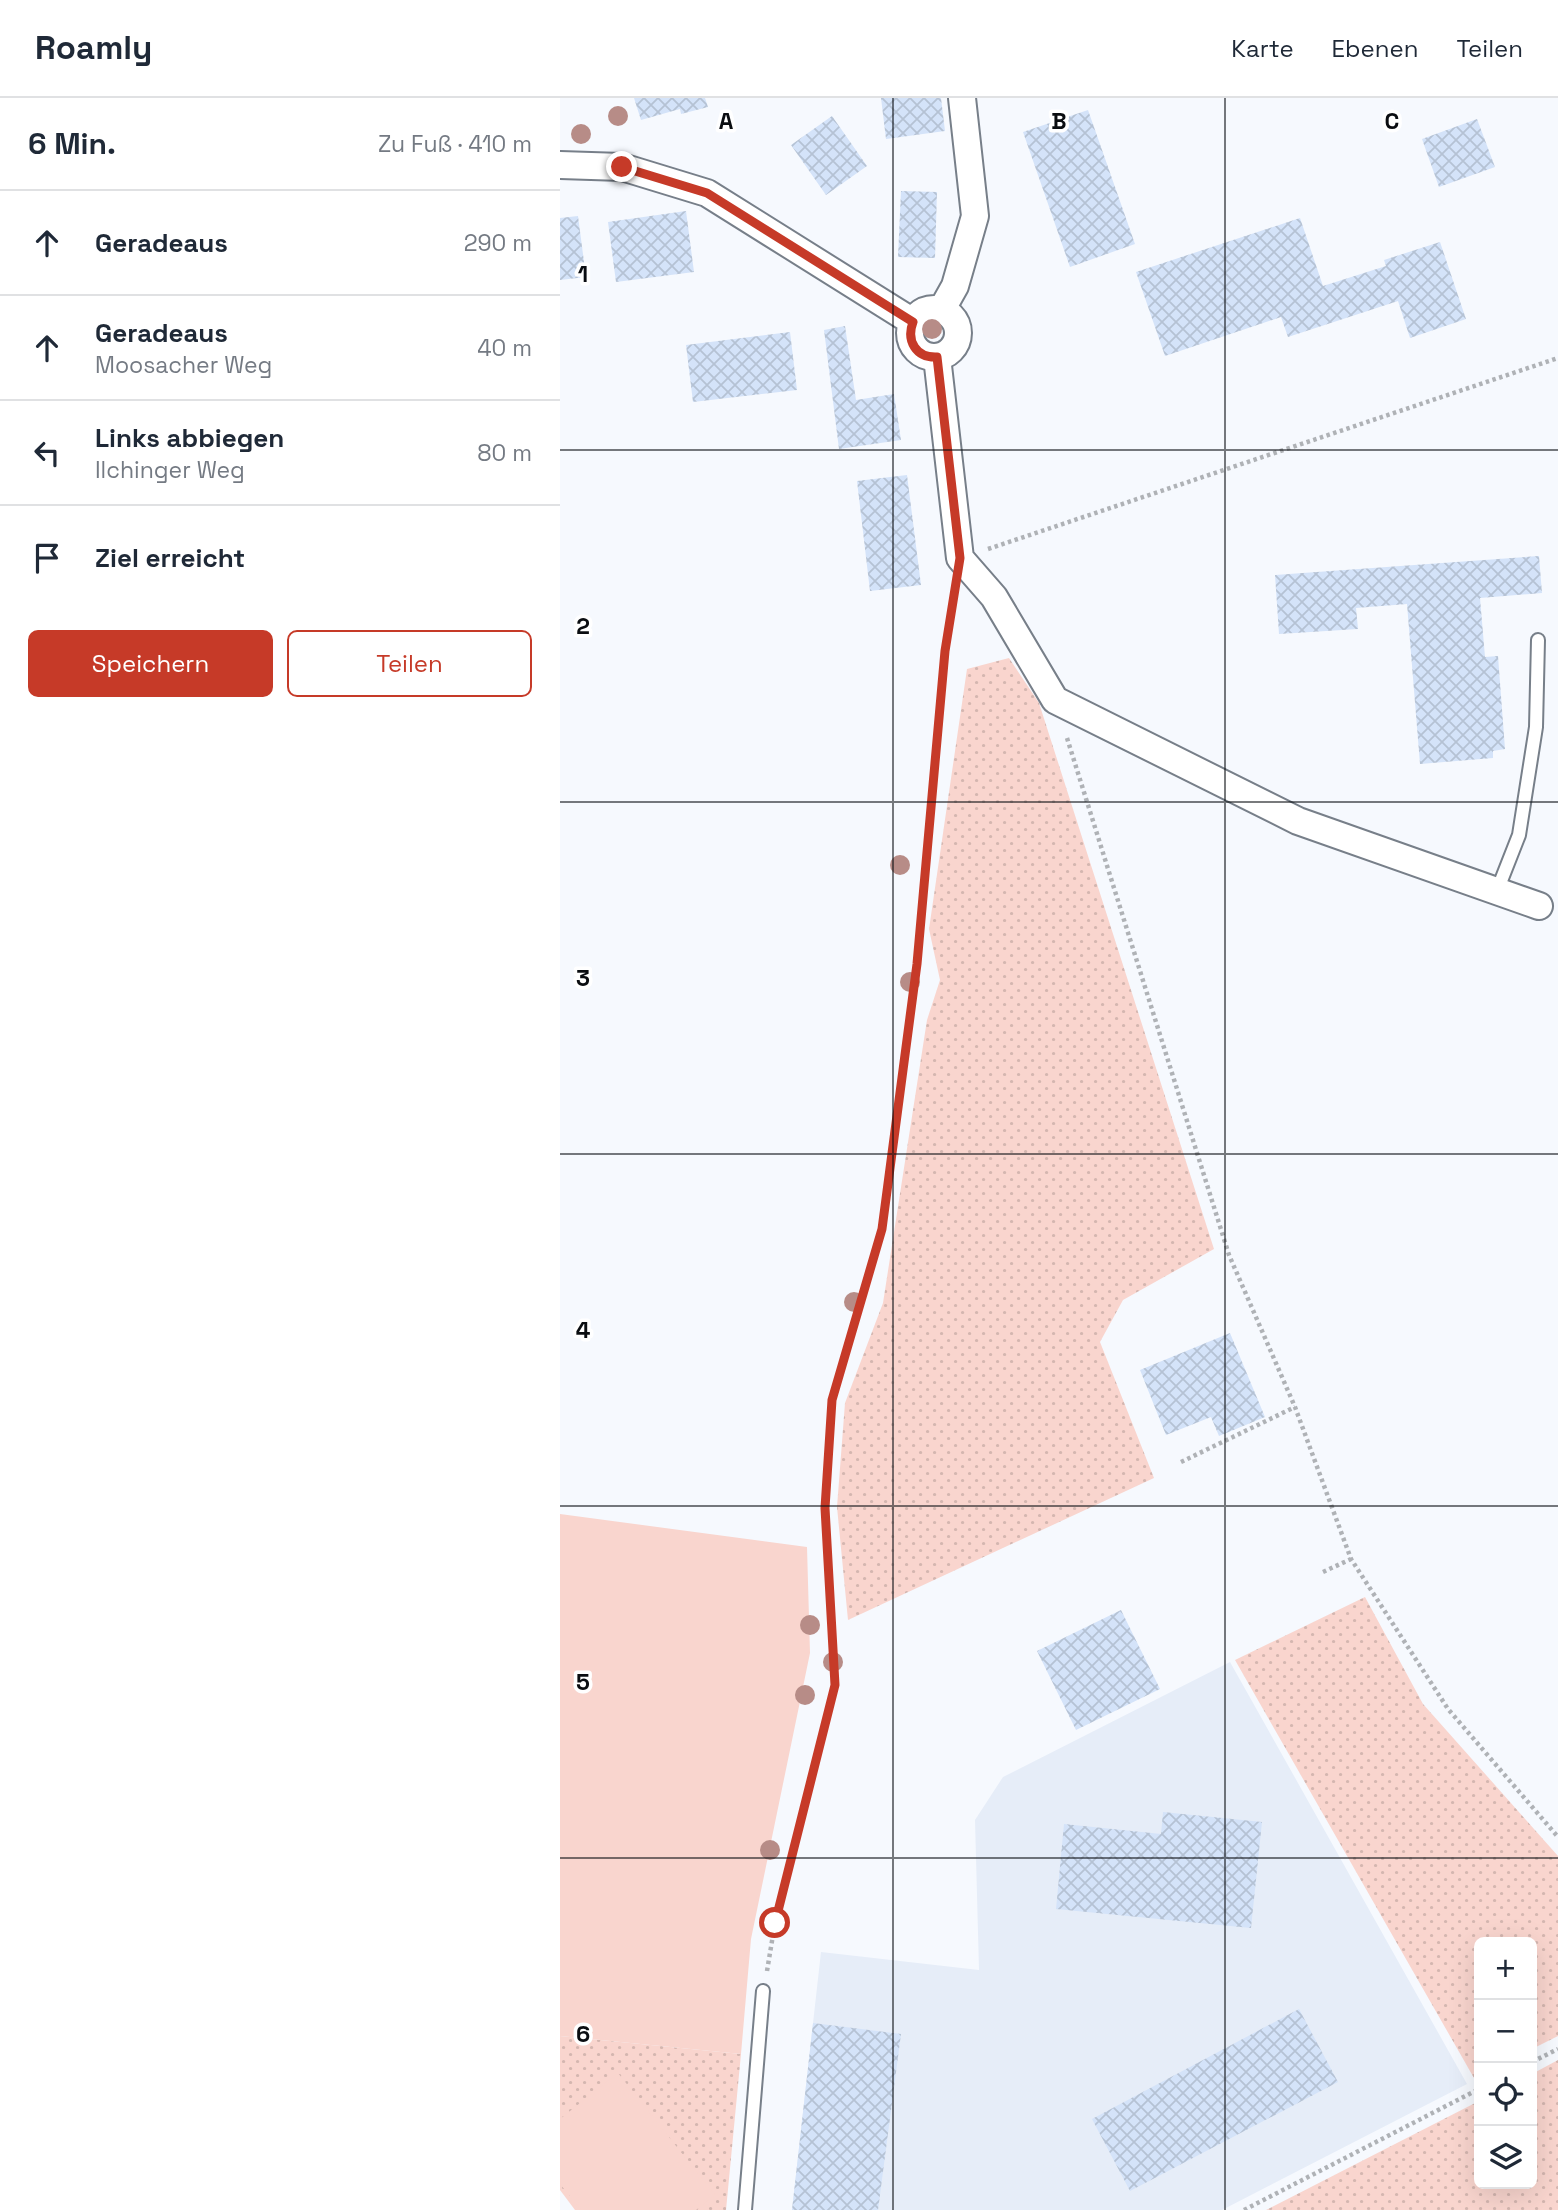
<!DOCTYPE html>
<html lang="de">
<head>
<meta charset="utf-8">
<style>
	body { margin:0; font-family:"Space Grotesk",sans-serif; background:#f6f6f7; color:#1f2937 }
	.controls { position:absolute; right:21px; bottom:21px; display:grid; overflow:hidden; border-radius:10px; box-shadow:0 7px 28px #0002 }
	.controls button { width:63px; height:63px; display:grid; place-items:center; padding:0; border:0; border-bottom:2px solid #e0e1e3; background:#fff; color:#1f2937; font:35px sans-serif }
	.stop { position:absolute; width:21px; height:21px; margin:-16px; border:5px solid #c63a28; border-radius:50%; background:#fff }
	.stop.end { background:#c63a28; border-color:#fff; box-shadow:0 2px 7px #0008 }
	.list { margin:0; padding:0; list-style:none }
	h2 { display:flex; justify-content:space-between; align-items:center; height:91px; margin:0; padding:0 28px; font-size:30px }
	h2 small { font-size:23px; font-weight:400; color:#747a83 }
	.list li { display:grid; grid-template-columns:46px 1fr auto; gap:21px; align-items:center; box-sizing:border-box; height:105px; padding:0 28px; border-top:2px solid #e0e1e3 }
	.list b { display:block; font-size:26px; white-space:nowrap }
	.list p { margin:0; font-size:23px; white-space:nowrap; color:#747a83 }
	.list em { font-size:23px; font-style:normal; color:#747a83 }
	.actions { display:flex; gap:14px; padding:21px 28px }
	.actions a { flex:1; padding:16px 0; border:2px solid #c63a28; border-radius:10px; text-align:center; font-size:24px; color:#c63a28 }
	.actions .main { background:#c63a28; color:#fff }
	.icon { flex:none; width:38px; height:38px; fill:none; stroke:currentColor; stroke-width:2; stroke-linecap:round; stroke-linejoin:round }
	.map { position:relative; flex:none; width:998px; height:2112px; overflow:hidden }
	header { display:flex; align-items:center; gap:42px; box-sizing:border-box; height:98px; padding:0 35px; background:#fff; border-bottom:2px solid #e0e1e3 }
	header strong { font-size:33px }
	nav { display:flex; gap:38px; margin-inline-start:auto; font-size:24px }
	main { display:flex }
	aside { flex:1; background:#fff }
	.map>svg:first-child { display:block }
	.built { fill:#e6edf8 }
	.grass { fill:url(#grass-dots) }
	.garden { fill:#f9d5ce }
	.building { fill:url(#building-cross-hatch) }
	.lines { fill:none; stroke-linecap:round; stroke-linejoin:round }
	.service-casing { stroke:#777f89; stroke-width:16 }
	.minor-casing { stroke:#777f89; stroke-width:30 }
	.path { stroke:#afb2b6; stroke-width:4.5; stroke-dasharray:3.5 3.5; stroke-linecap:butt }
	.service { stroke:#fff; stroke-width:12 }
	.minor { stroke:#fff; stroke-width:26 }
	.tree { fill:#b78c87 }
	.route { stroke:#c63a28; stroke-width:9 }
	.grid { fill:none; stroke:#0a0d11; stroke-width:2; stroke-opacity:0.55 }
	.grid-label { font-size:23px; text-anchor:middle; font-weight:bold; fill:#0a0d11; stroke:#fff; stroke-width:7; stroke-linejoin:round; paint-order:stroke }
</style>
</head>
<body>
<header>
<strong>Roamly</strong>
<nav><a>Karte</a><a>Ebenen</a><a>Teilen</a></nav>
</header>
<main>
<aside>
<h2>6 Min.<small>Zu Fuß · 410 m</small></h2>
<ul class="list">
<li><svg class="icon" aria-label="ahead" viewBox="0 0 24 24"><path d="M12 20V5M6 11l6-6 6 6"/></svg><div><b>Geradeaus</b></div><em>290 m</em></li>
<li><svg class="icon" aria-label="ahead" viewBox="0 0 24 24"><path d="M12 20V5M6 11l6-6 6 6"/></svg><div><b>Geradeaus</b><p>Moosacher Weg</p></div><em>40 m</em></li>
<li><svg class="icon" aria-label="left" viewBox="0 0 24 24"><path d="M17 20v-9H6M10 6l-5 5 5 5"/></svg><div><b>Links abbiegen</b><p>Ilchinger Weg</p></div><em>80 m</em></li>
<li><svg class="icon" aria-label="arrive" viewBox="0 0 24 24"><path d="M6 21V4h12l-3 4 3 4H6"/></svg><div><b>Ziel erreicht</b></div></li>
</ul>
<div class="actions"><a class="main">Speichern</a><a>Teilen</a></div>
</aside>
<div class="map">
<svg width="998" height="2112" viewBox="0 0 998 2112">
	<defs>
		<pattern id="grass-dots" width="8" height="8" patternUnits="userSpaceOnUse" patternTransform="scale(1.75)"><rect width="8" height="8" fill="#f9d5ce"/><path d="M2 2h.1M6 6h.1" fill="none" stroke="#d4b6b0" stroke-width="1.8" stroke-linecap="round"/></pattern>
		<pattern id="building-cross-hatch" width="8" height="8" patternUnits="userSpaceOnUse" patternTransform="scale(1.75)"><rect width="8" height="8" fill="#d4e3f9"/><path d="M0 0l8 8M0 8l8-8" fill="none" stroke="#b5c2d4"/></pattern>
	</defs>
	<rect width="100%" height="100%" fill="#f6f9fe"/>
	<path class="built" d="M670,1564l237,422 -245,126h-430l29,-258 158,18 -4,-150 28,-43z"/>
	<path class="grass" d="M449,560l30,45 175,546 -91,51 -23,42 54,136 -306,142 -11,-113 8,-104 38,-100 44,-283 13,-40 -11,-51 38,-260z
		M805,1499l58,107 135,152v180l-26,13v-107h-53v133l-5,3 -239,-418z
		M0,1938l181,18 -15,156h-151l-15,-20z
		M998,1962v150h-292l213,-109v83h53v-110z"/>
	<path class="garden" d="M0,1416l247,33 3,106 -59,286 -10,115 -181,-18z
		M58,1975l97,122 -19,15h-115l-21,-26v-65z"/>
	<path class="building" d="M74,0h71l3,9 -27,7 -1,-5 -39,11z
		M321,0h60l4,33 -59,8z
		M528,12l47,134 -65,23 -47,-135z
		M272,18l35,50 -41,29 -35,-50z
		M917,21l18,48 -56,20 -17,-48z
		M341,93l36,1 -2,66 -37,-1z
		M126,113l8,61 -78,10 -8,-60z
		M18,118l8,61 -26,3v-62z
		M740,120l23,68 63,-20 -2,-6 56,-18 26,77 -56,19 -12,-37 -110,36 -7,-20 -116,39 -29,-84z
		M285,228l11,74 38,-6 7,46 -62,9 -15,-119z
		M230,234l7,58 -104,12 -7,-57z
		M347,377l14,110 -51,6 -13,-110z
		M979,458l3,37 -62,5 5,59 13,-1 7,93 -12,2v7l-73,6 -13,-160 -51,4 2,21 -79,5 -4,-59z
		M670,1235l35,84 -46,19 -8,-19 -45,18 -26,-65z
		M561,1512l39,79 -84,41 -39,-79z
		M603,1714l99,10 -11,106 -195,-19 8,-85 97,10z
		M739,1911l39,73 -208,109 -38,-72z
		M253,1925l88,11 -23,176h-86z"/>
	<g class="lines">
		<g class="service-casing">
			<path id="service" d="M937,793l22,-56 17,-108 2,-87
				M185,2112l18,-219"/>
		</g>
		<g class="minor-casing">
			<path id="minor" d="M0,67l62,2 85,26 206,129
				M350 235a24 24 0 1 1 48 0a24 24 0 1 1-48 0Z
				M381,213l14,-25 20,-70 -13,-118
				M377,259l23,201 34,39 61,103 243,121 241,85"/>
		</g>
		<path class="path" d="M428,451l570,-191
			M507,640l162,517 66,152 56,152 97,150 110,128
			M621,1364l114,-55
			M763,1474l28,-13
			M207,1873l8,-48 60,-238 -10,-177 7,-108 50,-171 37,-281 26,-297 9,-55
			M972,1964l26,-13
			M684,2112l235,-121"/>
		<use href="#service" class="service"/>
		<use href="#minor" class="minor"/>
	</g>
	<g class="tree">
		<circle cx="58" cy="18" r="10"/>
		<circle cx="21" cy="36" r="10"/>
		<circle cx="372" cy="231" r="10"/>
		<circle cx="340" cy="767" r="10"/>
		<circle cx="350" cy="884" r="10"/>
		<circle cx="294" cy="1204" r="10"/>
		<circle cx="250" cy="1527" r="10"/>
		<circle cx="273" cy="1564" r="10"/>
		<circle cx="245" cy="1597" r="10"/>
		<circle cx="210" cy="1752" r="10"/>
	</g>
	<g class="lines">
		<path class="route" d="M62,69l85,26 206,129c-7,19 3,36 24,35l23,201 -15,93 -28,313 -35,265 -50,171 -7,108 10,177 -60,238"/>
	</g>
	<path class="grid" d="M333,0v2112M665,0v2112M0,352h998M0,704h998M0,1056h998M0,1408h998M0,1760h998"/>
	<g class="grid-label">
		<text x="166" y="31">A</text>
		<text x="499" y="31">B</text>
		<text x="832" y="31">C</text>
		<text x="23" y="184">1</text>
		<text x="23" y="536">2</text>
		<text x="23" y="888">3</text>
		<text x="23" y="1240">4</text>
		<text x="23" y="1592">5</text>
		<text x="23" y="1944">6</text>
	</g>
</svg>
<div class="controls">
<button>+</button>
<button>−</button>
<button><svg class="icon" aria-label="locate" viewBox="0 0 24 24"><circle cx="12" cy="12" r="6"/><path d="M12 2v4M12 18v4M2 12h4M18 12h4"/></svg></button>
<button><svg class="icon" aria-label="layers" viewBox="0 0 24 24"><path d="M12 4l9 5-9 5-9-5zM3 14l9 5 9-5"/></svg></button>
</div>
<div class="stop" style="left:215px;top:1825px"></div>
<div class="stop end" style="left:62px;top:69px"></div>
</div>
</main>
</body>
</html>
